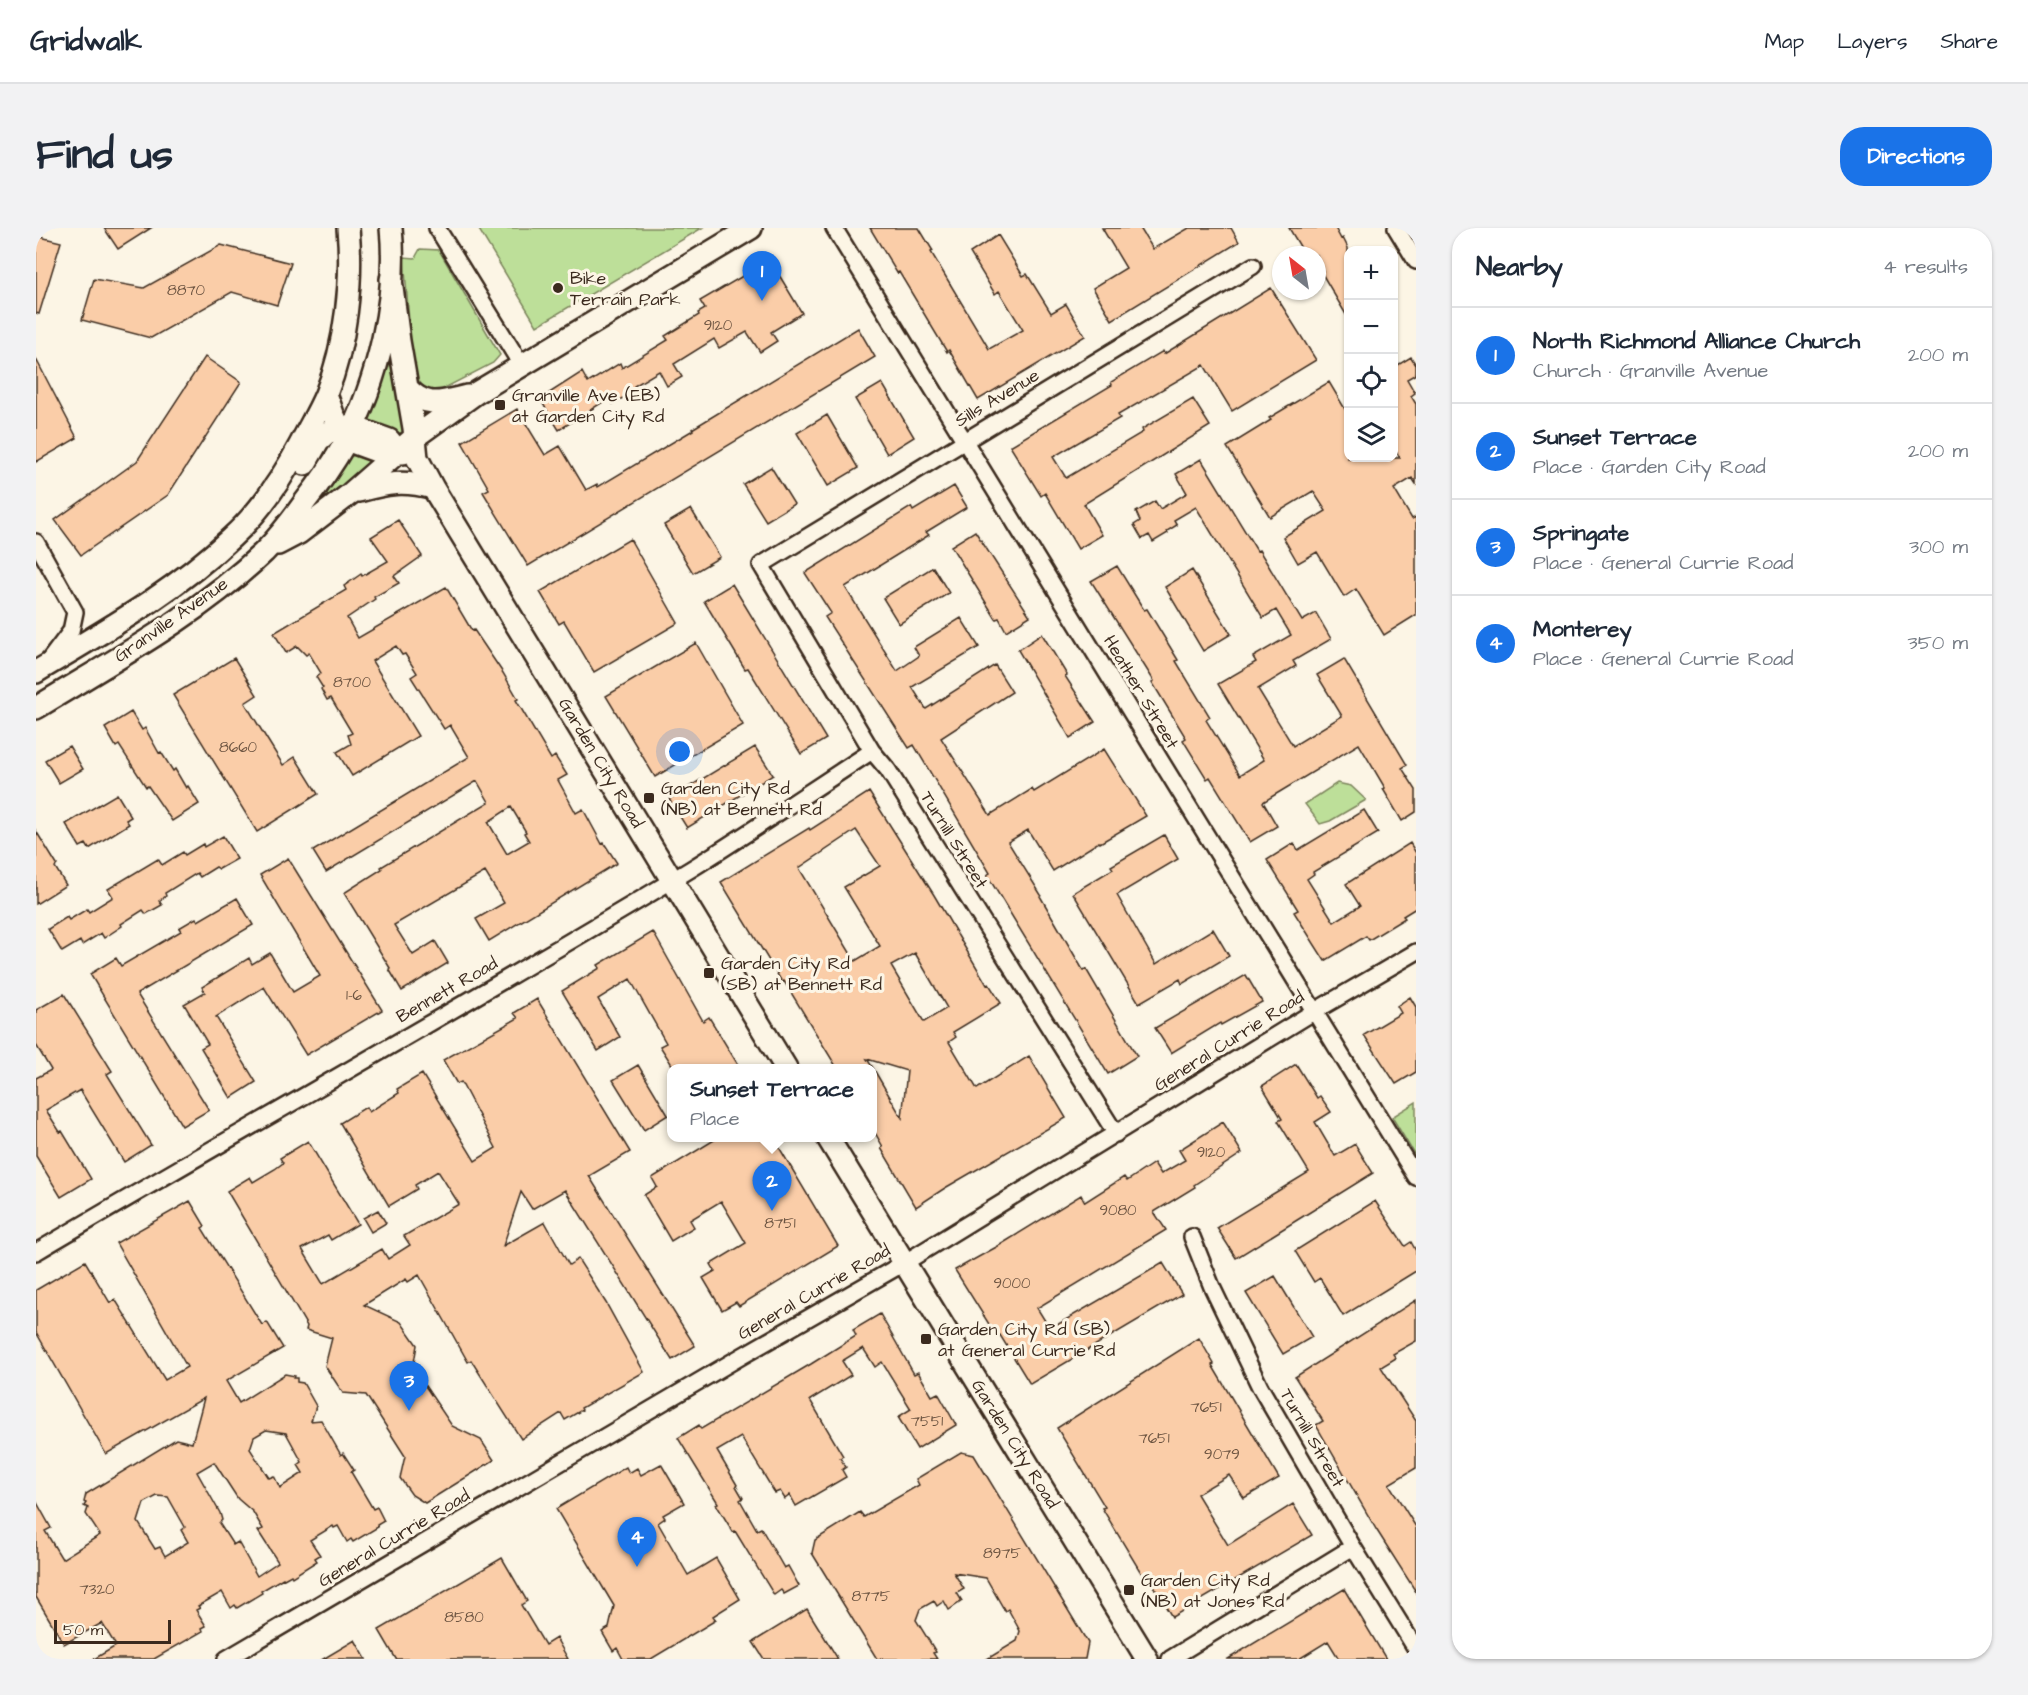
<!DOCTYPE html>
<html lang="en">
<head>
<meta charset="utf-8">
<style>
	body { margin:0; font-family:"Architects Daughter",sans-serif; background:#f2f2f3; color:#1f2937 }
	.controls { position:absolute; right:18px; top:18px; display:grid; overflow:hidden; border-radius:12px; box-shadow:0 2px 4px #0004 }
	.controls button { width:54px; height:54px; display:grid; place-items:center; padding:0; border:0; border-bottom:2px solid #e0e1e3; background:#fff; color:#1f2937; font:30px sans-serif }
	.compass { position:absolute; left:1236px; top:18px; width:54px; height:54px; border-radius:50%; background:#fff; box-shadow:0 2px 4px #0004; rotate:329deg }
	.scale { position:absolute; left:18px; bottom:15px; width:117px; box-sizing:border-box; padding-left:6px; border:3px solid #3b2a1e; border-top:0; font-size:16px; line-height:21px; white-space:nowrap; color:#3b2a1e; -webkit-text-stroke:4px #fcf5e5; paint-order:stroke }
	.you { position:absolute; left:644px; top:524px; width:21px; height:21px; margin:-15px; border:4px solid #fff; border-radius:50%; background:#1a73e8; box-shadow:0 0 0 9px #1a73e833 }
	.badge { display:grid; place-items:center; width:39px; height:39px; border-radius:50%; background:#1a73e8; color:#fff; font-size:20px; font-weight:700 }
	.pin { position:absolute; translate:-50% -50px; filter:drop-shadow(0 2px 3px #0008) }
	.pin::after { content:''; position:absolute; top:32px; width:21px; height:18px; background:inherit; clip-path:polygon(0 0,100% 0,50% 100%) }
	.popup { position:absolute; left:631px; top:836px; width:210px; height:78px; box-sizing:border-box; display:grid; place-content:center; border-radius:12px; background:#fff; filter:drop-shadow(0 2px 4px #0005); font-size:20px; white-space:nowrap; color:#747a83 }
	.popup b { font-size:22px; color:#1f2937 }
	.popup::after { content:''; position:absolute; left:50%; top:100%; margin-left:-12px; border:12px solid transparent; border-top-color:#fff }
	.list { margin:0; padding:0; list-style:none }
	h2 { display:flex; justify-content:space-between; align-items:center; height:78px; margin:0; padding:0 24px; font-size:26px }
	h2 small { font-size:20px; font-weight:400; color:#747a83 }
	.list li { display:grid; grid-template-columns:39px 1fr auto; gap:18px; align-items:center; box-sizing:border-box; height:96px; padding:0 24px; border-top:2px solid #e0e1e3 }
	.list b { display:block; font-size:22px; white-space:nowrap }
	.list p { margin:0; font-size:20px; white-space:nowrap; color:#747a83 }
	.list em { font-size:20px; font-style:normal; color:#747a83 }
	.icon { flex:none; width:33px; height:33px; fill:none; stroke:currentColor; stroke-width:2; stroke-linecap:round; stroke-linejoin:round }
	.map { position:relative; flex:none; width:1380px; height:1431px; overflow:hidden; border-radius:24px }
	header { display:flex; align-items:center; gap:36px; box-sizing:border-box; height:84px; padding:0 30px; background:#fff; border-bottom:2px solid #e0e1e3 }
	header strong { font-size:28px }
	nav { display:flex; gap:33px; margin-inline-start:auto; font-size:21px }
	.intro { display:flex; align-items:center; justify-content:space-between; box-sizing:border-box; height:144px; padding:0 36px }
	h1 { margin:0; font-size:42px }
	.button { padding:15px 27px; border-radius:24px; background:#1a73e8; color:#fff; font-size:21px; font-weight:700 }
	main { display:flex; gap:36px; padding:0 36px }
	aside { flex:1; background:#fff; border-radius:24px; box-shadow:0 2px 4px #0004 }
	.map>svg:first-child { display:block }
	.green { fill:#bddf99; stroke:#7c845c; stroke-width:1.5 }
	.building { fill:#facda8; stroke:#3b2a1e; stroke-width:1.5; fill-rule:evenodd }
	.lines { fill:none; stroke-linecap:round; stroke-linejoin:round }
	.street-casing { stroke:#3b2a1e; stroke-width:20 }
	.secondary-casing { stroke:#3b2a1e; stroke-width:26 }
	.street { stroke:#fcf5e5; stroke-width:15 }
	.secondary { stroke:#fcf5e5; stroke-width:21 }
	.poi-dot { fill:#3b2a1e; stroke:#fcf5e5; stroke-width:2 }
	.labels { text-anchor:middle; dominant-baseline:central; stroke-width:6; stroke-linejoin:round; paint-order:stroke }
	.number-label { font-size:15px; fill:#6b5340 }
	.poi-label { font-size:18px; fill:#3b2a1e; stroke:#fcf5e5; text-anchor:start }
	.street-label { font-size:18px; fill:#3b2a1e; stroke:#fcf5e5 }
</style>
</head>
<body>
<header>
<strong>Gridwalk</strong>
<nav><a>Map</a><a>Layers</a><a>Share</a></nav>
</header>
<div class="intro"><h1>Find us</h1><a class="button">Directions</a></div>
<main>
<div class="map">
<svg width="1380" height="1431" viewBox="0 0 1380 1431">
	<rect width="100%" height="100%" fill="#fcf5e5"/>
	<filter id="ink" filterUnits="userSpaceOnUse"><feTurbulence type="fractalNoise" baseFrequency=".0167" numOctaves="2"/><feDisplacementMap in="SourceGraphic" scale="12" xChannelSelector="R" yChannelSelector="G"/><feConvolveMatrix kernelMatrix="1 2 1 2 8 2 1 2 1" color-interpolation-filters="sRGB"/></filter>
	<g filter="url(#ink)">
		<path class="green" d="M442,0h224l-165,98z
			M384,21l19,1 61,105 -7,8 -56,29 -13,-4 -11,-15 -9,-116 11,1z
			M354,120l15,84 -10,2 -30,-9z
			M318,227l9,1 12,6 -54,41 29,-46z
			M1301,555l14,3 15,14 -36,21 -10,3 -15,-20z
			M1380,874v55l-24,-40z"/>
		<path class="building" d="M68,0h47l-33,21z
			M834,0h49l14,23 -2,1 58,97 34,-19 -24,-39 -4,3 -25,-41 28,-18 25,41 4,-2 24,39 15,-9 19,32 -107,64 -29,-50 -2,2 -48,-80 -2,1z
			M1066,0h38l13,21 36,-21h42l8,14 -127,78 -19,-32 33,-20z
			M1253,0h46l6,11 2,-1 5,10v70l-27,-46 2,-1 -6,-10v-6h-12z
			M0,8l25,6 -22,72 -3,-1z
			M185,17l70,18 -14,42 -45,-13 -81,46 -69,-18 12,-41 50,9z
			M734,32l32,53 -31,19 6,9 -17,11 -13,-20 -28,16 -5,-9 -40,25 8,13 -15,9 -8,-15 -25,15 2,4 -23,14 -4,-6 -50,32 -19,-31 42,-27 6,11 32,-20 2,5 46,-28 -3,-4 34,-21 -1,-2 7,-4 -5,-8z
			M1235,60l45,72 -84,51 -28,-46 -86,50 2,3 -67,39 13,21 77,-46 -1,-3 51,-30 17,27 -126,78 18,31 -24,14 -33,-56 -4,3 -31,-50 102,-61 -1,-3 52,-31 1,3z
			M822,100l17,29 -347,209 -45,-74 6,-3 -27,-47 55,-33 28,46 15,-9 26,44 11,-6 1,3 95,-57 -1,-1z
			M169,129l36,25 -73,113 -87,60 -26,-35 82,-59z
			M1358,129l4,8 13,-8 5,8v9l-9,5 8,14 -4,3 5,8v80l-4,-6 -18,11 18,30 4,-2v98l-32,20 -28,-46 -12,8 -27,-45 -19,11 -15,-26 43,-26 -13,-20 -43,26 -43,-70 44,-27 -2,-2 60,-36 19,32v44h52l-6,-11z
			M0,131l41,79 -41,24z
			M846,155l32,54 -27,17 -32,-55z
			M791,187l31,53 -30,18 -31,-53z
			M1165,231l56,92 2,-1 43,71 14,-8 15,26 -38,22 3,5 -38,23 35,57 49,-30 -25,-41 27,-16 63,106 -5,3 14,22v22l-14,9 -19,-32 2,-1 -26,-44 -96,58 14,24 -27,16 -40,-65 -3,2 -24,-39 3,-2 -34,-56 2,-1 -63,-100 26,-15 27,44 3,-1 31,51 -2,1 34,56 -4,3 34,55 24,-15 -46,-76 38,-22 -3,-5 38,-22 -15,-25 -13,8 -67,-111 -22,13 3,5 -10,6 1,2 -15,9 -4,-7 -7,4 -8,-14 6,-4 -4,-9 19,-11 5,8 27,-16 -11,-19z
			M735,239l23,37 -28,17 -23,-37z
			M918,258l13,21 -41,25 3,3 -84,52 52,84 22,-15 -5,-9 47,-29 18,29 -67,40 14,22 69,-44 17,27 -71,46 49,77 42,-26 2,3 70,-43 42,67 -46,27 -1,-1 -46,29 -25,-41 -20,12 33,53 -1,1 43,74 3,-1 51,87 -29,18 -121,-199 3,-2 -76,-128 -5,3 -84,-131 6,-4 -26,-40 106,-66 2,4z
			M655,281l29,48 -27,16 -29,-48z
			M362,292l24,36 -28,20 5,7 -25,14 1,2 -28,19 11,20 88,-51 26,44 2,-1 29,43 15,26 -2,1 35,59 4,-3 12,19 -9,5 18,33 7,-4 19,35 2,-1 13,20 -128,78 -13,-22 28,-16 -19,-31 -91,53 19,30 22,-14 13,22 -46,28 -13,-22 1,-1 -46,-75 38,-24 -1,-2 108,-65 -12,-21 -151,91 -13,-21 156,-94 -19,-32 -6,4 -33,-52 6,-4 -12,-19 -3,1 -6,-9 -24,15 46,75 -66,40 -15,-24 14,-8 -3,-9 4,-2 -21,-35 -4,2 -6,-11 2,-1 -7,-11 5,-4 -12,-20 -3,2 -9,-9 -11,7 -12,-20 72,-43 -2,-4 17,-12 1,2 26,-15 -17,-24zM475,579l15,25 -2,1 5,8 -22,13 -19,-32z
			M939,303l55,85 -24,15 -7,-13 -3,1 -45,-73z
			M594,311l48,84 -84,49 -30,-51 -5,3 -19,-32z
			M897,339l16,26 -50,31 -16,-26z
			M1156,342l39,64 -28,17 -38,-64z
			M696,356l94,155 -25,15 -53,-86 -3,1 -41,-68z
			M1006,406l25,41 -2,1 30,46 -25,16 -52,-88z
			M660,415l47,82 -88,52 -49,-81z
			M198,430l23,37 -12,8 20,33 18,29 12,-8 23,37 -61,38 -84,-137z
			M95,484l11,18 3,-2 14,25 2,-1 12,19 2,-2 11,19 2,-2 11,18 -27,17 -24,-35 -2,1 -27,-42 -3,2 -11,-19z
			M33,518l14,23 -24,14 -14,-23z
			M719,519l18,28 -86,53 -18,-29z
			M833,564l65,103 53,90 2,-1 12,19 -48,29 3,5 -7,5 28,47 52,-33 37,62 -121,70 -29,19 -35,-59 2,-1 -10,-18v-61h-36l-53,-87 -2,1 -61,-100 88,-54 1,2zM820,602l24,36 -36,21 36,59 -25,15 -56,-93zM879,725l32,55 -23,14 -33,-56zM831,831l40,12 -5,47 -29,-50z
			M81,566l14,23 -5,3 3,4 -40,25 -3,-5 -6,3 -14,-23z
			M1328,582l14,23 -65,39 1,2 -7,5 27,43 26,-16 -14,-22 64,-41 6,10v55l-13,8 2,2 -36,22 -3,-4 -41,25 -31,-49 4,-2 -31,-50 27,-17 4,7z
			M0,603l21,34 -2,2 11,18 -30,19z
			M1128,607l14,24 -61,36 39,69 57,-35 16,27 -47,28 -2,-5 -41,24 -66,-110 40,-24 -2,-3z
			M187,608l14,23 -18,10 -3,-2 -16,10 -3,-4 -32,20 1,3 -7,5 3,4 -16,9 -3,-4 -22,14 1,2 -18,12 -3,-5 -19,12 -2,-4 -18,11 -14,-23 19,-12 2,3 18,-11 2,3 24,-15 -5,-8 50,-30 4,6 21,-13 2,3 18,-11 1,3z
			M252,630l94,152 -76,45 -42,-68 -48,30 40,65 -25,16 -30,-50 7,-4 -24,-40 21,-12 -3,-5 47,-29 3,6 18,-11 23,39 27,-16 -60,-101z
			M201,670l16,27 -116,69 72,116 -27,16 -92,-152 26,-16 5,8 60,-35 -2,-3 17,-10 2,3z
			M617,704l50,89 6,-4 31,51h-66l-14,-22 6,-3 -36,-64 -32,20 22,38 -22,14 -36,-60 38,-23 -2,-3z
			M1210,747l16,27 -41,23 -1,-2 -49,30 -16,-25z
			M28,766l48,77 -5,3 44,71 -27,17 -44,-72 -34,20 14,22 2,-1 29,48 -30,18 -25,-41v-78l15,-8 -15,-25v-35z
			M1374,769l6,10v65l-20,12 -32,-49 37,-22 -4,-7z
			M501,771l93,153 -41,24 106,170 -23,14 -107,-170 -33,19 -11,-17 -18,54 42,-24 24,43 9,-6 28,44 38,69 -63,36 1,2 -17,10 -4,-7 -40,26 -50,-79 -3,2 -49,-87 -11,7 -2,-3 -42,26 37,17 16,23 -4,23 39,58 29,14 13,20 -69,43 -13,-8 -12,-17 5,-22 -39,-61 -23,-2 -18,-27 7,-28 -26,-8 1,-4 -80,-135 23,-14 3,5 22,-13 8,-6 -3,-5 28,-17 50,83 -27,16 -3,-5 -26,14 21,35 59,-35 6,10 22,-14 -6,-9 55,-32 -21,-33 -23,14 2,4 -28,17 -49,-83 26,-16 3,5 30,-19 -2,-4 25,-15 53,87 21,-13 -35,-66 -4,2 -14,-24 75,-42 -4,-5z
			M1260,836l21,34 3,-2 11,16 -16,10 20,34 20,-12 18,29 -137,85 -19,-30 92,-56 -31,-51 4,-2 -20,-33z
			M602,837l30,50 -24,15 -31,-50z
			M1187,894l19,31 -48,32 1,2 -41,25 12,18 -129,78 13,21 113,-66 19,31 -152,90 -30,-49 -3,2 -42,-67 45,-25 81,-50 4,7 39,-25 3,4 27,-18 7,11 24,-14 -6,-10z
			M683,909h54l65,109 -99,60 -3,-4 -14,8 -19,-32 12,-7 -4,-7 35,-21 -25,-42 -31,19 4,7 -23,14 -27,-46 13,-8 -5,-9z
			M154,973l15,25 -3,2 60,97 5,-3 16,26 -57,33 13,22 46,-29 10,2 -1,2h3v4l6,1 13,23 -5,15 10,-1 20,35 2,-2 11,17 -3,2 22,37 4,-2 7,14 -7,4 1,2 -25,15 -2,-3 -4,3 -9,-16 -4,2 -1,-2 -23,14 10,15 -5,3 2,3 -25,16 -1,-2 -7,4 -1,-1 -22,13 1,2 -25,15 -2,-3 -4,3 -9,-16 -24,14 2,2 -4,2 10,16 -4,2 1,3 -49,28h-60l22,-13 -14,-23 -38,21 -28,-47v-96l15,27 -6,3 17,28 38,-24 -14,-21 2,-6 -4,-2 2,-3 -2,-1 2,-8 90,-55 16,4 12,-45 -98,56 -70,-122v-42l49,-29 25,42 5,-4 50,81 22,-13 -71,-124zM230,1202l20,3 16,29 -4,3 5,8 -23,15 -6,-12 -5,2 -19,-29 4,-12zM178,1234l24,37 15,13 10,17 -5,2 20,31 -21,14 -19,-34 -5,3 -14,-22 3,-3 -2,-7 -23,-41zM121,1268l11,1 17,30 -4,3 7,12 -23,14 -5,-9 -5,2 -17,-27 6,-19z
			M1339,973l30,45 6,-4 5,9v20l-73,45 -23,-38 -6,4 -19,-31z
			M342,982l8,13 -15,9 -8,-14z
			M1239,1048l37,61 -29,17 -37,-61z
			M1380,1072v41l-23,13 3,4 -15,9 35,54v47l-27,16 27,43v65l-40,-63 -60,-104 7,-4 -28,-44z
			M844,1086l34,60 4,-2 14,24 6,-3 18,32 -39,24 -19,-32 13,-8 -29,-47 -7,5 -12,-19 -21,13 9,14 -41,25 33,56 -3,2 6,9 -4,3 4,7 -50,29 -6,-11 -5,4 -5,-8 -5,2 -34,-56 -24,14 20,34 -1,1 7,12 -3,2 17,30 4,-2 23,40 4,-2 11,20 -15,8 -3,-4 -7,5 -39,-64 -2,1 -17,-28 2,-1 -40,-65 21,-13 2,4 110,-65 45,-28 -3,-6z
			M1163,1110l15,26 -2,1 67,113 -35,20 -15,-23 -32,19 31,51 65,-41 19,31 -140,82 -26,-43 -3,2 -41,-68 3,-1 -48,-79z
			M925,1224l13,3 114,188 -3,16h-98l30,-18 3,-10 -12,-22 -3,2 -19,-33 -32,-5 10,16 -7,4 5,8 -13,9 -5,-9 -7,5 -3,-5 -14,8 -4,11 20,32 -3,1 4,6h-60l-65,-106 3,-13 45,-28 4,5 55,-32 -3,-6z
			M625,1236l23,39 -21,12 2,3 -7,5 30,52 28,-17 24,41 -27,17 3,4 -65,39h-28l-6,-11 -4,3 -11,-19 7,-4 5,-22 -58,-97 70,-42 3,6 8,-5 4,7z
			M466,1330l25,43 -6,4 24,40 11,-7 12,21h-172l-17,-29z
			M1308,1361l42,70h-47l-11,-18 -29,18h-71z
			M771,1381l31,50h-74l-11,-17z
			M319,1412l11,19h-43z"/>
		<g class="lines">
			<g class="street-casing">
				<path id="street" d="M401,0l85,138
					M798,0l582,949
					M1360,0l20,33
					M0,314l39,70 -4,19 -21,28
					M1080,906l-228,-364 -16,-19 -111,-186 492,-299
					M1156,1009l20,50 48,100 93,160 63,102
					M0,1024c218,-129 439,-252 655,-383 61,-38 121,-79 181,-118
					M190,1431l516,-303 162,-93 411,-252 101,-59
					M1134,1431l183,-112"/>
			</g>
			<g class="secondary-casing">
				<path id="secondary" d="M355,51l8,62 15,87 3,30 16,30c119,192 235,387 353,580
					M371,160c20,21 34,14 60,8
					M290,166l7,20 13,26 33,12 24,1
					M269,236l13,-23 9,-8 12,-5 14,-1 36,13 10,12
					M323,263c28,-8 45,-11 74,-3
					M242,316l21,-11 51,-39 65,-57 61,-44 275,-165
					M0,444c68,-41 137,-79 195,-134 29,-26 52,-61 70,-95 8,-16 18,-32 25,-49 20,-49 27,-114 22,-166
					M0,480c78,-48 161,-92 228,-156 15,-15 28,-32 40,-49 15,-19 29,-39 41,-60 33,-62 53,-145 46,-215
					M792,910l319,521"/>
			</g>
			<use href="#street" class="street"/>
			<use href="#secondary" class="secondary"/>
		</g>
	</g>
	<g class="poi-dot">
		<circle cx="522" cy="60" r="6"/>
		<rect x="458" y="171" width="12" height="12" rx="3"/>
		<rect x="607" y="564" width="12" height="12" rx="3"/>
		<rect x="667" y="739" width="12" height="12" rx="3"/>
		<rect x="884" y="1105" width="12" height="12" rx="3"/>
		<rect x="1087" y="1356" width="12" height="12" rx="3"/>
	</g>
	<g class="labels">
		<g class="number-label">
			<text x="150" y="62">8870</text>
			<text x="682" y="97">9120</text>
			<text x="316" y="454">8700</text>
			<text x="202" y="519">8660</text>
			<text x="318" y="767">1-6</text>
			<text x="1175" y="924">9120</text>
			<text x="1082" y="982">9080</text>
			<text x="744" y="995">8751</text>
			<text x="976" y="1055">9000</text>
			<text x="1170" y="1179">7651</text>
			<text x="891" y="1193">7551</text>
			<text x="1118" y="1210">7651</text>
			<text x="1186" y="1226">9079</text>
			<text x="966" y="1325">8975</text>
			<text x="61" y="1361">7320</text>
			<text x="835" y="1368">8775</text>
			<text x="428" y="1389">8580</text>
		</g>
		<g class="poi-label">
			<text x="534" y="50">Bike<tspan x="534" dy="21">Terrain Park</tspan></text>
			<text x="476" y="167">Granville Ave (EB)<tspan x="476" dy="21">at Garden City Rd</tspan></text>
			<text x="625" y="560">Garden City Rd<tspan x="625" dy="21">(NB) at Bennett Rd</tspan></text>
			<text x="685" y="735">Garden City Rd<tspan x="685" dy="21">(SB) at Bennett Rd</tspan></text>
			<text x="902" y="1101">Garden City Rd (SB)<tspan x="902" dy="21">at General Currie Rd</tspan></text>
			<text x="1105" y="1352">Garden City Rd<tspan x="1105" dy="21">(NB) at Jones Rd</tspan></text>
		</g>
		<g class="street-label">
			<text transform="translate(961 170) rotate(-31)">Sills Avenue</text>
			<text transform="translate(135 392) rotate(-35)">Granville Avenue</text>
			<text transform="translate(1105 464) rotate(59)">Heather Street</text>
			<text transform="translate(565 535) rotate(59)">Garden City Road</text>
			<text transform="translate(918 612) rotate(58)">Turnill Street</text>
			<text transform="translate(411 762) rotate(-30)">Bennett Road</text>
			<text transform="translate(1193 813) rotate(-32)">General Currie Road</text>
			<text transform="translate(778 1064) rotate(-30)">General Currie Road</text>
			<text transform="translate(1276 1210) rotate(60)">Turnill Street</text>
			<text transform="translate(979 1216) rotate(58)">Garden City Road</text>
			<text transform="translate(358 1310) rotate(-31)">General Currie Road</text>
		</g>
	</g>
</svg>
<div class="controls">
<button>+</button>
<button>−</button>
<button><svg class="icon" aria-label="locate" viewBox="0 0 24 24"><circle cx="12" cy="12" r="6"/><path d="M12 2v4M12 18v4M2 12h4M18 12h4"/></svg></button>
<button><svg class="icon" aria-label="layers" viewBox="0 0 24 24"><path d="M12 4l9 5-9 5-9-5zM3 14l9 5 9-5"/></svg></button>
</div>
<svg class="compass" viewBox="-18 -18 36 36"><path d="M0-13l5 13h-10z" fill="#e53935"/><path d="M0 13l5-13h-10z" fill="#747a83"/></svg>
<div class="scale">50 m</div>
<div class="you"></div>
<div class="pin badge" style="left:726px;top:73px">1</div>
<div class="pin badge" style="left:736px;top:983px">2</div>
<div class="popup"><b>Sunset Terrace</b>Place</div>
<div class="pin badge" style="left:373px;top:1183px">3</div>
<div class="pin badge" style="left:601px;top:1339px">4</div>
</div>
<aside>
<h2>Nearby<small>4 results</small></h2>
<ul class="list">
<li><span class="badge">1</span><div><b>North Richmond Alliance Church</b><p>Church · Granville Avenue</p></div><em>200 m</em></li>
<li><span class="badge">2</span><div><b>Sunset Terrace</b><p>Place · Garden City Road</p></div><em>200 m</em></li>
<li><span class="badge">3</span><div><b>Springate</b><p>Place · General Currie Road</p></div><em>300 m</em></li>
<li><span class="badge">4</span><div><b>Monterey</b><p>Place · General Currie Road</p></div><em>350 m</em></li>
</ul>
</aside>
</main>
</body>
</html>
